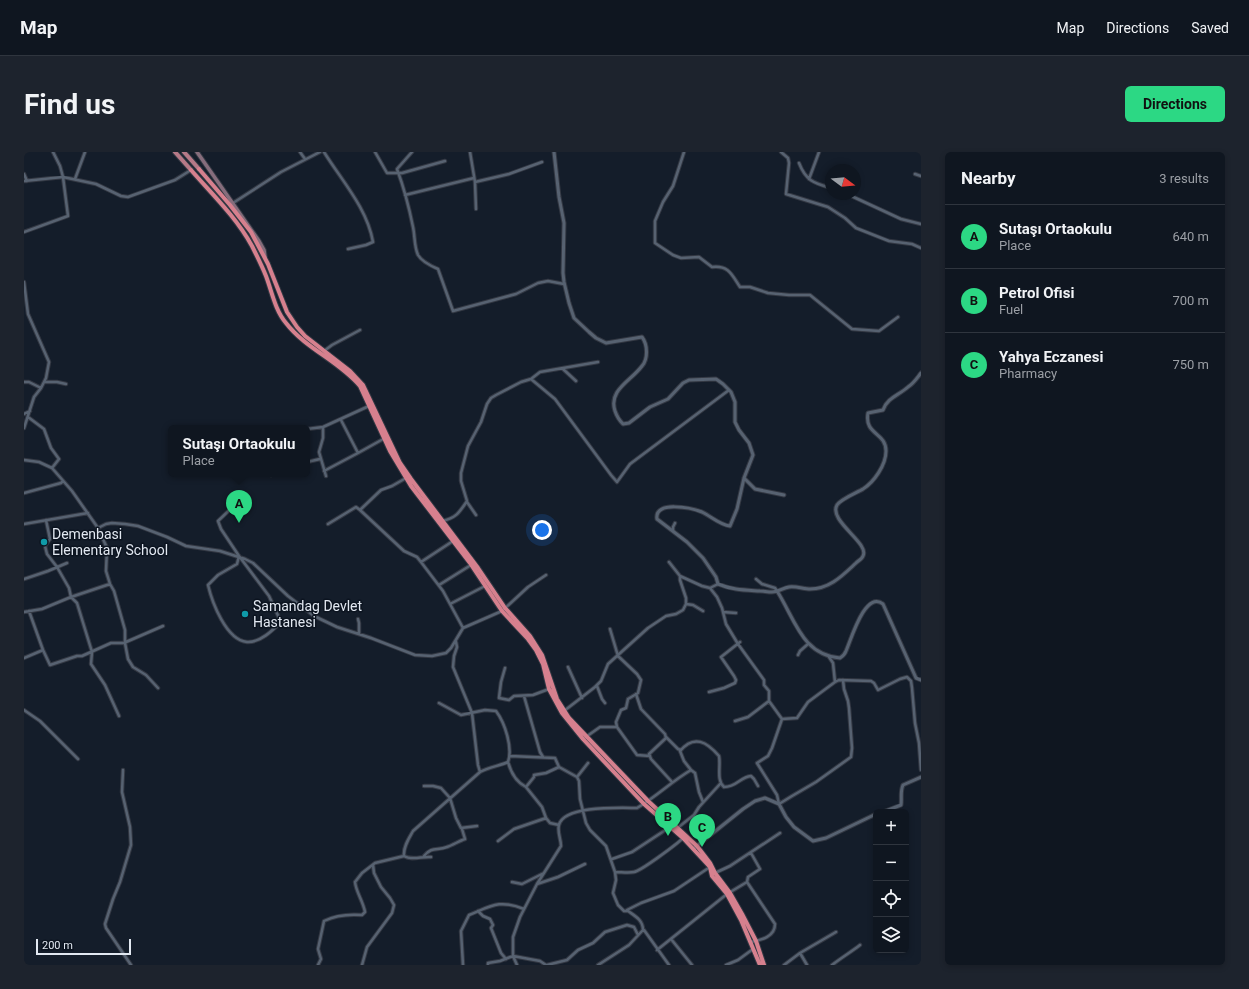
<!DOCTYPE html>
<html lang="en">
<head>
<meta charset="utf-8">
<style>
	body { margin:0; font-family:Roboto,sans-serif; background:#1d232d; color:#f1f3f6 }
	.controls { position:absolute; right:12px; bottom:12px; display:grid; overflow:hidden; border-radius:6px; box-shadow:0 2px 6px #0003 }
	.controls button { width:36px; height:36px; display:grid; place-items:center; padding:0; border:0; border-bottom:1px solid #2f353e; background:#0f1620; color:#f1f3f6; font:20px sans-serif }
	.compass { position:absolute; left:801px; top:12px; width:36px; height:36px; border-radius:50%; background:#0f1620; box-shadow:0 2px 6px #0003; rotate:106deg }
	.scale { position:absolute; left:12px; bottom:10px; width:95px; box-sizing:border-box; padding-left:4px; border:2px solid #e2e8f1; border-top:0; font-size:11px; line-height:14px; white-space:nowrap; color:#e2e8f1; -webkit-text-stroke:3px #0c1420; paint-order:stroke }
	.you { position:absolute; left:518px; top:378px; width:14px; height:14px; margin:-10px; border:3px solid #fff; border-radius:50%; background:#1a73e8; box-shadow:0 0 0 6px #1a73e833 }
	.badge { display:grid; place-items:center; width:26px; height:26px; border-radius:50%; background:#2cd884; color:#111; font-size:13px; font-weight:700 }
	.pin { position:absolute; translate:-50% -33px; filter:drop-shadow(0 1px 2px #0008) }
	.pin::after { content:''; position:absolute; top:21px; width:14px; height:12px; background:inherit; clip-path:polygon(0 0,100% 0,50% 100%) }
	.popup { position:absolute; left:144px; top:273px; width:142px; height:52px; box-sizing:border-box; display:grid; place-content:center; border-radius:6px; background:#0f1620; filter:drop-shadow(0 1px 3px #0005); font-size:13px; white-space:nowrap; color:#9b9fa5 }
	.popup b { font-size:15px; color:#f1f3f6 }
	.popup::after { content:''; position:absolute; left:50%; top:100%; margin-left:-8px; border:8px solid transparent; border-top-color:#0f1620 }
	.list { margin:0; padding:0; list-style:none }
	h2 { display:flex; justify-content:space-between; align-items:center; height:52px; margin:0; padding:0 16px; font-size:17px }
	h2 small { font-size:13px; font-weight:400; color:#9b9fa5 }
	.list li { display:grid; grid-template-columns:26px 1fr auto; gap:12px; align-items:center; box-sizing:border-box; height:64px; padding:0 16px; border-top:1px solid #2f353e }
	.list b { display:block; font-size:15px; white-space:nowrap }
	.list p { margin:0; font-size:13px; white-space:nowrap; color:#9b9fa5 }
	.list em { font-size:13px; font-style:normal; color:#9b9fa5 }
	.icon { flex:none; width:22px; height:22px; fill:none; stroke:currentColor; stroke-width:2; stroke-linecap:round; stroke-linejoin:round }
	.map { position:relative; flex:none; width:897px; height:813px; overflow:hidden; border-radius:6px }
	header { display:flex; align-items:center; gap:24px; box-sizing:border-box; height:56px; padding:0 20px; background:#0f1620; border-bottom:1px solid #2f353e }
	header strong { font-size:19px }
	nav { display:flex; gap:22px; margin-inline-start:auto; font-size:14px }
	.intro { display:flex; align-items:center; justify-content:space-between; box-sizing:border-box; height:96px; padding:0 24px }
	h1 { margin:0; font-size:28px }
	.button { padding:10px 18px; border-radius:6px; background:#2cd884; color:#111; font-size:14px; font-weight:700 }
	main { display:flex; gap:24px; padding:0 24px }
	aside { flex:1; background:#0f1620; border-radius:6px; box-shadow:0 2px 6px #0003 }
	.map>svg:first-child { display:block }
	.lines { fill:none; stroke-linecap:round; stroke-linejoin:round }
	.minor-casing { stroke:#333843; stroke-width:4.5 }
	.tertiary-casing { stroke:#333843; stroke-width:5 }
	.secondary-casing { stroke:#333843; stroke-width:5.5 }
	.primary-casing { stroke:#333843; stroke-width:6 }
	.trunk-casing { stroke:#333843; stroke-width:6 }
	.minor { stroke:#576271; stroke-width:2.5 }
	.tertiary { stroke:#576271; stroke-width:3 }
	.secondary { stroke:#866d7c; stroke-width:3.5 }
	.primary { stroke:#b67987; stroke-width:4 }
	.trunk { stroke:#d6808e; stroke-width:4 }
	.culture-dot { fill:#0f9aa8; stroke:#0c1420; stroke-width:1.5 }
	.labels { text-anchor:middle; dominant-baseline:central; stroke-width:3; stroke-linejoin:round; paint-order:stroke }
	.poi-label { font-size:14px; fill:#e2e8f1; stroke:#0c1420; text-anchor:start }
</style>
</head>
<body>
<header>
<strong>Map</strong>
<nav><a>Map</a><a>Directions</a><a>Saved</a></nav>
</header>
<div class="intro"><h1>Find us</h1><a class="button">Directions</a></div>
<main>
<div class="map">
<svg width="897" height="813" viewBox="0 0 897 813">
	<rect width="100%" height="100%" fill="#141d2a"/>
	<g class="lines">
		<g class="minor-casing">
			<path id="minor" d="M276,0l5,7
				M300,0c18,29 43,56 49,90l-7,3 -18,4
				M351,0l12,21h15l43,-12
				M388,0l-15,17c7,19 12,38 16,58 2,9 1,19 5,28 4,7 13,11 20,14l15,42 63,-17 22,-11 10,-2 16,3
				M446,0l5,30 1,27
				M660,0l-11,34 -10,16 -8,19v22l18,12 8,3 18,-1 13,10c17,-2 20,8 28,20h10l18,6 21,2h21l42,34 27,2 19,-14
				M757,0l7,6 1,5 -3,31 42,13 17,11 11,10 33,13 23,3 9,4
				M775,11c7,18 15,20 32,25
				M0,22l3,7
				M891,22l6,2
				M51,27l10,-27
				M785,27l10,-27
				M0,29l39,-4 33,7 25,12 7,1 47,-17 16,-10
				M451,30l34,-8 33,-12
				M823,42l54,25 20,5
				M381,43l69,-17
				M209,51l48,-31 39,-20
				M0,80l44,-16 -5,-39 -3,-11 -7,-14
				M0,130l4,32 21,48 -3,16 -5,10 -7,9 -10,31
				M300,199l8,-6 28,-15
				M539,217l13,12
				M507,227l24,20 56,76 6,7 13,-18 99,-74
				M0,230h5l12,6
				M20,230h13l9,2
				M0,262l6,-3
				M4,265l16,12 7,19 8,11 -7,9
				M317,268l17,33 27,-15
				M299,275v11l-4,14 7,24
				M283,277l16,-2 46,-21
				M0,308l15,2 13,6 20,23 26,37 9,20 -1,23 4,13 4,7 11,39v13l3,16 5,8 13,8 12,13
				M283,310l13,-3
				M300,319l34,-18
				M247,323l3,-1
				M0,341l37,-10 2,-2
				M443,350l9,13
				M336,358l21,-20 11,-4 14,-8
				M22,368l4,19 -5,7 2,8 10,13 12,21 2,9 6,6 15,49 -1,12 14,21 14,31
				M418,369c14,-3 17,-8 25,-20l-6,-20v-8l7,-27 13,-24 6,-18 4,-6 5,-3 25,-13 10,-3 9,-7 58,-10
				M0,372l64,-11
				M304,372l28,-17 4,3 44,41 13,6 4,5 22,29 20,37
				M74,376l8,-4 6,-1 13,1 13,2 29,11 19,9 34,5 25,8 8,4 35,33 26,20 23,11 34,11 44,17 17,1 14,-3 5,-5 12,-20 39,-17 26,-24 18,-12
				M649,379v-4l2,-4
				M215,404l-2,8 -19,11 -10,10c4,17 18,55 39,57 13,1 26,-12 34,-20l-12,-26 -30,-40 -18,-27 -3,-8 24,-23
				M397,410l32,-21
				M645,410l11,14
				M0,427l24,-8 19,-8
				M732,427l6,5 13,4 2,3
				M415,433l32,-20
				M686,436l8,-4
				M426,452l35,-18
				M662,452l7,1 10,6
				M5,459l14,39 7,15 27,-9h5l29,-13h14
				M0,460l18,-3 29,-12 39,-13
				M699,460l13,1
				M334,467l1,4v11
				M102,490l37,-16
				M432,490l1,5 -3,9 -1,11 19,46 6,52 2,7
				M774,503l2,-4 8,-7
				M805,505l4,6 2,19
				M0,506l19,-8
				M544,515l14,31
				M481,516l-4,14 -2,16 10,2 5,-4 19,-1 16,-6
				M573,534l5,13 3,4
				M685,540l15,-4 11,-5 1,-3 -2,-4 -13,-19 19,-15
				M612,542l5,15 24,25 1,4 -17,16 2,5 21,23
				M500,544l16,56 3,5
				M0,558l16,11 38,38
				M540,559l31,-24 6,-6 7,-17 40,-36 18,-12 10,-2 7,-4 3,-6v-6l-6,-18v-4l22,10 8,2 7,9 5,11 4,16 12,20 26,36v5l5,6v10l13,18 -10,29 -4,8 -11,7 20,32 2,9 13,-8 24,-14 35,-25 1,-9 -3,-40 -1,-7 -4,-12 -1,-9
				M758,567l15,-1 11,-16 27,-20 4,-2 32,1 3,2 4,7 22,-11 7,-2 4,4 1,7 3,35 4,20 2,27
				M711,569l13,-4 21,-16
				M593,575l20,28 13,1
				M642,585l12,12 3,1
				M559,587l17,-12h17l-1,-5 5,-12 5,-2 2,-9 10,-6 3,-13 -4,-6 -19,-18 -8,-27
				M486,604l45,2 4,9 18,10 2,4 1,18 6,24 4,7 16,16 9,26 1,8 -3,13 5,12 6,6h4c7,5 15,9 15,19l-14,15 -31,20
				M484,610c3,11 8,20 18,25
				M535,615l-13,6 -12,2v2l-8,10 16,20 4,11 4,5 9,2
				M99,618l-1,22 8,35 1,18 -11,37 -7,17 -8,25 1,4 25,37
				M667,618l-7,-9 -4,-10c14,-17 27,-9 39,5 2,10 -3,24 5,31 13,0 16,-10 27,-11l3,3 4,7
				M553,625l11,-14
				M400,634h9l8,2 9,10 6,20 5,10 16,-2
				M652,677l18,-14 5,-8 21,-23
				M474,689l16,-12 32,-11
				M400,704c8,-10 13,-5 23,-9 6,-2 12,-6 18,-8l-3,-10
				M407,705c-9,-1 -19,4 -27,-1 -1,-9 5,-18 9,-25l67,-59c9,-5 19,-6 28,-10 5,-14 -3,-39 -12,-51l-11,-1 -24,5 -22,-12
				M588,707l20,-7 38,-25
				M591,720c6,0 14,1 19,0 7,-1 43,-28 49,-34
				M691,721l15,-7 50,-33
				M488,730l10,2 22,-11
				M723,730l28,42c0,13 -14,16 -24,18
				M513,732l21,-7 27,-13
				M603,758l14,-7 33,-12 36,-24
				M454,759l5,5 7,3 3,6 -2,3 10,25 5,6
				M620,778l25,35
				M647,787l21,26
				M633,798l70,-56 20,-12 1,-5 12,-8 -9,-16
				M776,801l7,12
				M294,813l3,-6 -3,-10 6,-28c12,-6 25,-7 38,-6l3,-3c-2,-11 -9,-20 -10,-30l7,-9 13,-10 29,-7
				M338,813l5,-18 25,-34 2,-8 -4,-7 -9,-11 -7,-14 -1,-8
				M439,813l-2,-34 8,-16c22,-9 31,-16 55,-6
				M464,813v-2l12,-2 13,-5 27,5 6,4
				M493,813l-4,-9v-19l7,-20 17,-33 24,-38c0,-7 -4,-14 -2,-21 5,-20 62,-17 78,-17 19,-11 35,-27 54,-38l4,3 4,19 4,10
				M523,813l20,-5 11,-10 15,-7 12,-11 22,-7 7,2 4,8
				M702,813l12,-5 15,-11
				M760,813l16,-12 36,-21
				M808,813c9,-7 19,-13 28,-20"/>
		</g>
		<g class="tertiary-casing">
			<path id="tertiary" d="M530,0l5,45 5,26 -1,50 1,9 5,21 5,15 15,14 7,6 10,5 36,-6c6,8 6,22 0,29 -11,15 -34,24 -27,45 2,6 4,9 8,13l6,-1 21,-16 18,-8 15,-16 6,-3 27,-1 7,5 8,8 4,10v20l4,8 10,13 4,12 -9,23 -7,31 -7,17c-10,-1 -18,-9 -28,-14 -10,-4 -48,-12 -45,7l30,23 16,16 13,19 2,7c14,6 27,6 42,7 3,0 8,1 12,1 6,0 11,-4 17,-5 7,-1 15,2 21,2 20,0 33,-14 46,-26 2,-2 6,-4 7,-7 7,-13 -35,-35 -26,-51 4,-6 19,-12 26,-16 11,-7 23,-24 23,-38 0,-19 -22,-16 -18,-38l15,-3c4,-12 16,-15 25,-23 6,-4 9,-9 13,-14
				M720,326l11,11 29,6
				M753,439c18,28 25,64 63,67 3,-2 5,-4 6,-7 5,-11 19,-61 37,-47l33,74 5,2
				M859,660l18,-7c1,-7 -1,-13 2,-20l18,-8
				M669,697l50,-40 12,-8 10,-3 14,6 7,13 8,10 19,14 13,-3 50,-24"/>
		</g>
		<g class="secondary-casing">
			<path id="secondary" d="M173,0l62,89 5,9 1,7"/>
		</g>
		<g class="primary-casing">
			<path id="primary" d="M151,0l16,18
				M160,0l15,17"/>
		</g>
		<g class="trunk-casing">
			<path id="trunk" d="M175,17l31,36 21,27 17,32 19,48 10,15 8,9 45,35 13,14 37,78 11,16 67,89 27,40 25,28 12,19 15,44 12,19 79,83 49,45 13,17 5,10 15,20 12,21 14,27 8,24
				M167,18c21,24 45,47 61,76 5,10 10,20 14,30 6,16 9,34 20,47 20,26 53,38 74,63l30,65 21,35 59,77 32,48 26,28 8,11 7,14 6,25 13,24 21,26 61,65 39,34 27,29 2,9 15,18 14,26 19,45"/>
		</g>
		<use href="#minor" class="minor"/>
		<use href="#tertiary" class="tertiary"/>
		<use href="#secondary" class="secondary"/>
		<use href="#primary" class="primary"/>
		<use href="#trunk" class="trunk"/>
	</g>
	<g class="culture-dot">
		<circle cx="20" cy="390" r="4"/>
		<circle cx="221" cy="462" r="4"/>
	</g>
	<g class="labels">
		<g class="poi-label">
			<text x="28" y="382">Demenbasi<tspan x="28" dy="16">Elementary School</tspan></text>
			<text x="229" y="454">Samandag Devlet<tspan x="229" dy="16">Hastanesi</tspan></text>
		</g>
	</g>
</svg>
<div class="controls">
<button>+</button>
<button>−</button>
<button><svg class="icon" aria-label="locate" viewBox="0 0 24 24"><circle cx="12" cy="12" r="6"/><path d="M12 2v4M12 18v4M2 12h4M18 12h4"/></svg></button>
<button><svg class="icon" aria-label="layers" viewBox="0 0 24 24"><path d="M12 4l9 5-9 5-9-5zM3 14l9 5 9-5"/></svg></button>
</div>
<svg class="compass" viewBox="-18 -18 36 36"><path d="M0-13l5 13h-10z" fill="#e53935"/><path d="M0 13l5-13h-10z" fill="#9b9fa5"/></svg>
<div class="scale">200 m</div>
<div class="you"></div>
<div class="pin badge" style="left:215px;top:371px">A</div>
<div class="popup"><b>Sutaşı Ortaokulu</b>Place</div>
<div class="pin badge" style="left:644px;top:684px">B</div>
<div class="pin badge" style="left:678px;top:695px">C</div>
</div>
<aside>
<h2>Nearby<small>3 results</small></h2>
<ul class="list">
<li><span class="badge">A</span><div><b>Sutaşı Ortaokulu</b><p>Place</p></div><em>640 m</em></li>
<li><span class="badge">B</span><div><b>Petrol Ofisi</b><p>Fuel</p></div><em>700 m</em></li>
<li><span class="badge">C</span><div><b>Yahya Eczanesi</b><p>Pharmacy</p></div><em>750 m</em></li>
</ul>
</aside>
</main>
</body>
</html>
